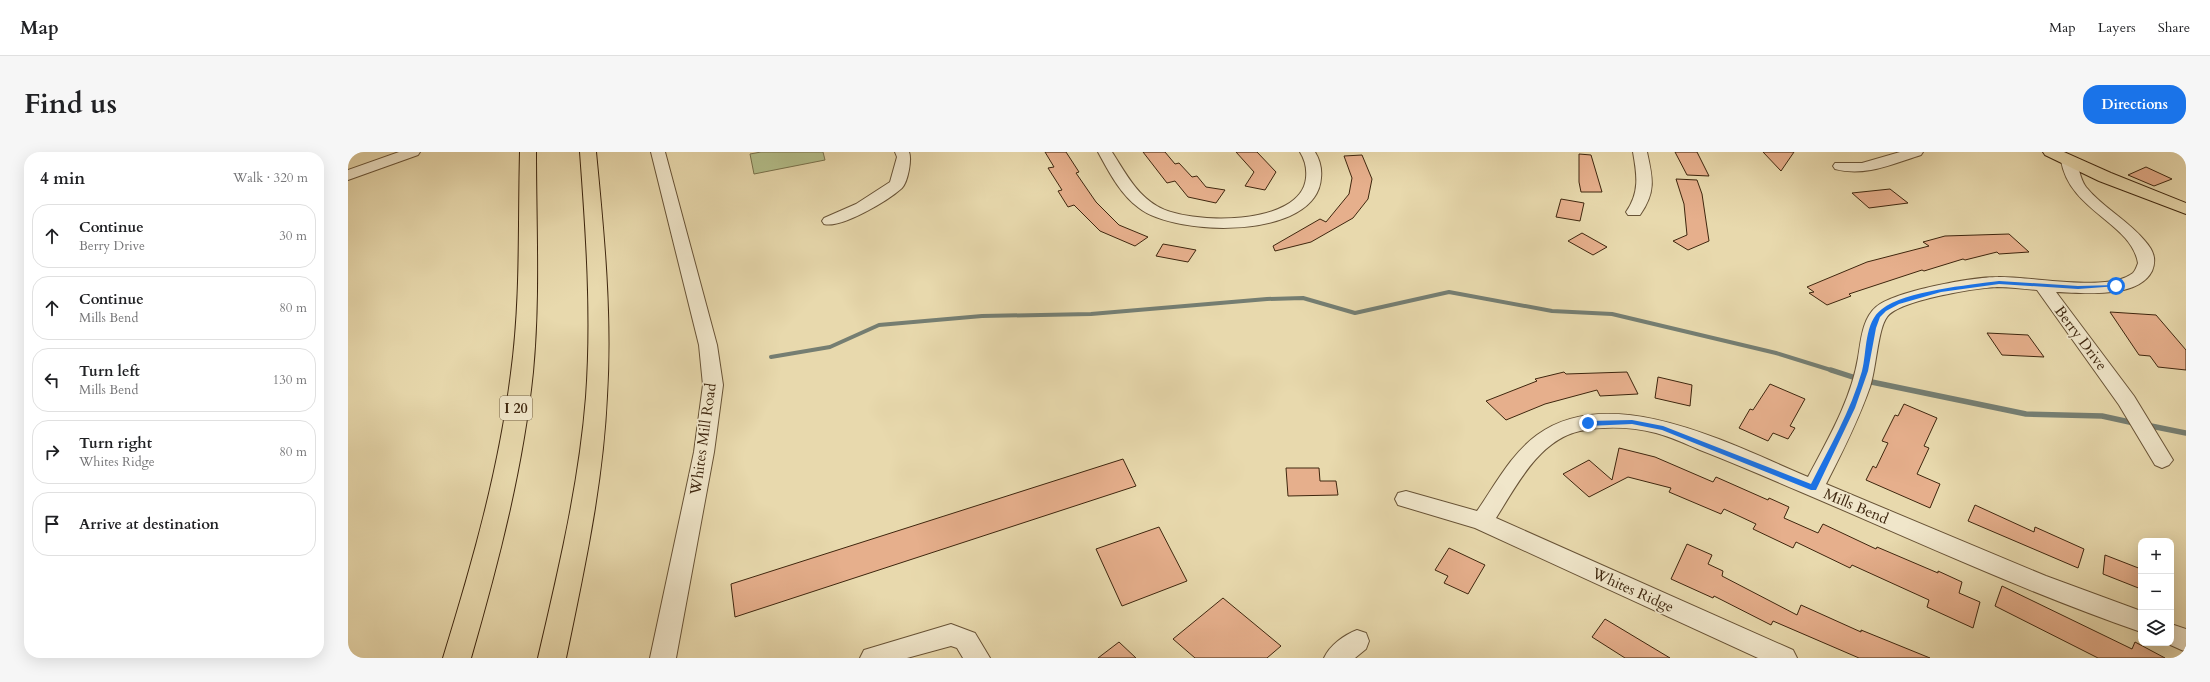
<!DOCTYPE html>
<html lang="en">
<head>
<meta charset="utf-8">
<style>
	body { margin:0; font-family:Cardo,serif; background:#f6f6f6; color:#202124 }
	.controls { position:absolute; right:12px; bottom:12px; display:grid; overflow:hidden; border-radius:8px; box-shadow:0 4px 16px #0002 }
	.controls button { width:36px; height:36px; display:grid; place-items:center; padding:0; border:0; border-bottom:1px solid #e0e0e0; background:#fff; color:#202124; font:20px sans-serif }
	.stop { position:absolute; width:12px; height:12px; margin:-9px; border:3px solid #1a73e8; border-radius:50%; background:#fff }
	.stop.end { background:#1a73e8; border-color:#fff; box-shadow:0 1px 4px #0008 }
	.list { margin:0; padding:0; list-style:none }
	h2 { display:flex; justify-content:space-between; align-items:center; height:52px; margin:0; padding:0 16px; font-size:17px }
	h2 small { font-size:13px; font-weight:400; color:#757577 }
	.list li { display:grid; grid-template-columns:26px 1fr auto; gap:12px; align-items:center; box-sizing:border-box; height:64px; margin:0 8px 8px; padding:0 8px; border:1px solid #e0e0e0; border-radius:16px }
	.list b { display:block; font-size:15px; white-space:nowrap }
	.list p { margin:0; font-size:13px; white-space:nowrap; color:#757577 }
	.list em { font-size:13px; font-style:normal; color:#757577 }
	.icon { flex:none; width:22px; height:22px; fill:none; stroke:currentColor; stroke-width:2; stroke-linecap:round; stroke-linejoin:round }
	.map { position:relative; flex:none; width:1838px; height:506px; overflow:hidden; border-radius:16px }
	header { display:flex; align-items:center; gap:24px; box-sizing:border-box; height:56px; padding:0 20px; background:#fff; border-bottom:1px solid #e0e0e0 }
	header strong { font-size:19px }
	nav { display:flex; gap:22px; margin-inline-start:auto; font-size:14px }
	.intro { display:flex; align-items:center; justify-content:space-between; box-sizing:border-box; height:96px; padding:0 24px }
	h1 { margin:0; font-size:28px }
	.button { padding:10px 18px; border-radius:16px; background:#1a73e8; color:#fff; font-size:14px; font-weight:700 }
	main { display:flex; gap:24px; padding:0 24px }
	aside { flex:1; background:#fff; border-radius:16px; box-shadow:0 4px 16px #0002 }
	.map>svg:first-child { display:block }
	.green { fill:#b4bf8b; stroke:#79724c }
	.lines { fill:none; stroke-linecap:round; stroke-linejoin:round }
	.stream-far1 { stroke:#757e72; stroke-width:4 }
	.stream { stroke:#757e72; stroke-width:5.5 }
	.building { fill:#e6af8c; stroke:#3e260e }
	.minor-casing { stroke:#685336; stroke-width:2 }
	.major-casing { stroke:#3e260e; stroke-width:2 }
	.highway-casing { stroke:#3e260e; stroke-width:2 }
	.minor { fill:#f0e6ca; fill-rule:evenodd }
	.major { fill:#e8d9ad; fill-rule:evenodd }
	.highway { fill:#e8d9ad; fill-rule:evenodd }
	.route { fill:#1a73e8 }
	.labels { text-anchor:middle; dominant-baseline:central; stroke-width:3.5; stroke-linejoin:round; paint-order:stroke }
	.shield { fill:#f0e6ca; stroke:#736046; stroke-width:1 }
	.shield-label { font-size:14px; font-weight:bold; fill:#3e260e }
	.street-label { font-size:15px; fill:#3e260e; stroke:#f0e6ca }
</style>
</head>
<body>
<header>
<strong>Map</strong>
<nav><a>Map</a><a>Layers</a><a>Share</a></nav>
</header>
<div class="intro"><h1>Find us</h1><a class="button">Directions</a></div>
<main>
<aside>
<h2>4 min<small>Walk · 320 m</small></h2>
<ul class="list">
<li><svg class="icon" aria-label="ahead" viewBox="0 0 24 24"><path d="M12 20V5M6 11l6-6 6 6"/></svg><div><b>Continue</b><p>Berry Drive</p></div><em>30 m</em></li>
<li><svg class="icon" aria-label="ahead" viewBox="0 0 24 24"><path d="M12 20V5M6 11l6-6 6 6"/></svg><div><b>Continue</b><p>Mills Bend</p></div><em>80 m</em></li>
<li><svg class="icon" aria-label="left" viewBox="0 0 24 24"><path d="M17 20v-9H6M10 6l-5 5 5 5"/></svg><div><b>Turn left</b><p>Mills Bend</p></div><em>130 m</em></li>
<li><svg class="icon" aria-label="right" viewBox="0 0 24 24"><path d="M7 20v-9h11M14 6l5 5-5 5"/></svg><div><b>Turn right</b><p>Whites Ridge</p></div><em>80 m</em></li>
<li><svg class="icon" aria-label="arrive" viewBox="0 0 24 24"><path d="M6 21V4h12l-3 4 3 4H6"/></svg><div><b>Arrive at destination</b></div></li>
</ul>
</aside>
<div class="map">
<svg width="1838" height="506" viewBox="0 0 1838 506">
	<rect width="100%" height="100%" fill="#e8d9ad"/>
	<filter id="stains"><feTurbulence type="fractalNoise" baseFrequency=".005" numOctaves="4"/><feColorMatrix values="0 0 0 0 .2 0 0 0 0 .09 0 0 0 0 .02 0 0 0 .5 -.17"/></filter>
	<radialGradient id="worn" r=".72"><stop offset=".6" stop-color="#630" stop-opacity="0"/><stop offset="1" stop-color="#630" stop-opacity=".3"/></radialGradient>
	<path class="green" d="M413,0h62l2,8 -71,14 -4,-20z"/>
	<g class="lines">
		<path class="stream-far1" d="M423,205l59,-10 49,-22 103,-9 109,-2 176,-15 36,-1 52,15 94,-21 103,19 60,3 164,39 58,18"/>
		<path class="stream" d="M1483,218l31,10 164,34 76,2 32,7
			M1798,273l40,8"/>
	</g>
	<path class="building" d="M697,0h21l13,20 -3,1 20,29 23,23 29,12 -13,9 -35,-15 -26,-26 -6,2 -10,-16 4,-1 -14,-22 6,-1z
		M795,0h22l10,12 4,-1 13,14 5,-1 9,11 19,3 -9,13 -28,-6 -13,-16 -8,2z
		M888,0h21l19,20 -11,18 -20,-4 9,-14z
		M1327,0h22l12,24 -22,-1z
		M1415,0h31l-13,19z
		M1231,2l12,1 11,37h-21l-2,-10z
		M1014,3l10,24 -4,20 -15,19 -42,24 -36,9 -2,-5 47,-27 6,3 23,-28 3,-16 -8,-22z
		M1798,15l26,12 -18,7 -26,-11z
		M1328,27l21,1 5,14 7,47 -21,9 -15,-9 14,-6 -3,-31z
		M1542,37l18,14 -39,5 -17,-15z
		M1213,47l23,4 -4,18 -24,-4z
		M1234,81l25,14 -14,8 -25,-14z
		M1661,82l20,18 -30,2 -2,-2 -32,8 -2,-1 -39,12 -2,-1 -73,24 2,2 -24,9 -18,-12 5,-1 -7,-5 60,-25 62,-16 -6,-4 22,-6z
		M815,92l33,6 -8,12 -32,-6z
		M1762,160l46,3 30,35v20l-28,-3 -8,-11 -11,-1z
		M1639,181l41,2 16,22 -42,-2z
		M1216,220l2,2 61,-2 11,22 -38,2 -3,-6 -52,14 -39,16 -20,-19 51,-20 -2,-2z
		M1310,225l34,8 -2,21 -35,-8z
		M1422,232l35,15 -15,27 5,2 -7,11 -15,-6 -5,8 -29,-13 11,-19 3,1z
		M1556,252l33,14 -13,28 5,2 -12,26 23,10 -10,24 -64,-28 7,-14 3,2 12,-25 -6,-2 13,-26 3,1z
		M1271,296l36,9 58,25 3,-5 52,23 1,-2 20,9 -5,11 34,15 5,-9 53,25 1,-2 61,26v-2l24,11 -3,11 21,9 -7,26 -46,-21 2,-7 -77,-35 -2,3 -54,-26 -3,6 -40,-19 3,-5 -32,-15 -3,5 -52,-22 2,-4 -43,-11 -39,20 -26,-23 26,-14 23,20z
		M775,307l13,27 -401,131 -4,-33z
		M938,316h33l1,13h16l2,14 -50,1z
		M1627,353l59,27 1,-5 49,22 -6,19 -110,-47z
		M811,375l28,54 -65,25 -26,-57z
		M1339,392l25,11 -4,9 15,7 -1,5 75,39 4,-10 60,27v-2l69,28h-71l-86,-37 -2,4 -57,-29 -1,2 -42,-19z
		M1101,396l36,17 -17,29 -24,-11 4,-7 -13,-6z
		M1757,403l36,14v20l-38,-15z
		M1654,434l130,63 3,-7 30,16h-67l-103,-52z
		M875,446l58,48 -14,12h-72l-22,-19z
		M1257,467l65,39h-45l-33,-21z
		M771,490l17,16h-38z"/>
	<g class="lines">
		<g class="minor-casing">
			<path id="minor" d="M51,0h21l-2,3 -70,25v-10z
				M303,0h14l52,193 6,40 -9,67 -38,206h-26l44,-206 9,-67 -4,-40z
				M547,0h14c3,7 -1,30 -7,36 -13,12 -61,41 -78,36l-2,-3 2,-3 32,-14 34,-22 7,-25z
				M750,0h14c13,20 24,42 45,54 31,19 144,21 149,-28 1,-10 -1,-18 -6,-26h15c5,8 7,17 6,26 -4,62 -145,59 -182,30 -19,-14 -30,-36 -41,-56z
				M1285,0h14c6,27 9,40 -7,63h-12l-2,-3c14,-20 11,-37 7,-60z
				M1552,0h23l-2,3c-29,9 -56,22 -86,14l-2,-3 2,-3h27z
				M1720,4l5,1c7,9 6,21 13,30 17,21 42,33 59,54 8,9 12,18 7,30 -14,28 -69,22 -96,21l78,104 39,64 -4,5 -7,3 -7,-3 -36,-60 -82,-115c-13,-1 -27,-3 -40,-3 -21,1 -98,13 -110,30 -9,11 -11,53 -17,70 -12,34 -28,66 -44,97l220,92 95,35v21c-116,-40 -227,-92 -340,-140 -33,-14 -67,-29 -101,-42 -14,-6 -29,-13 -44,-17 -24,-6 -52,-7 -76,-2 -41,9 -63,54 -84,87l297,132 4,8h-39l-283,-130 -77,-23 -3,-6 3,-6 8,-2 71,20c18,-26 34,-57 60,-76 75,-55 197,11 271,42 20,-38 43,-77 50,-119 3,-17 4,-39 18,-51 19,-16 96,-30 122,-30 32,-1 110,16 135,-4 2,-2 4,-7 5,-10 -7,-41 -69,-52 -77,-103l2,-3z
				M603,472l24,9 15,25h-27l-6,-10 -6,-2 -44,12h-47l4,-8z
				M1823,472l15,5v23l-20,-9h5z
				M1009,478l9,3 3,8 -3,8 -11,9h-31c6,-13 20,-23 33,-28z"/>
		</g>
		<g class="major-casing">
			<path id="major" d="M1695,0h21l47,21 75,30v11l-87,-33 -54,-26z"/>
		</g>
		<g class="highway-casing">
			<path id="highway" d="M172,0h16c0,73 4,147 -3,220 -10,97 -35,192 -62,286h-28c29,-94 56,-188 68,-285 10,-73 7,-148 9,-221z
				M232,0h16c8,81 16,163 11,244 -4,89 -23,175 -41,262h-28c20,-86 41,-173 48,-261 6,-82 0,-164 -6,-245z"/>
		</g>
		<use href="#minor" class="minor"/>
		<use href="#major" class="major"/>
		<use href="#highway" class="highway"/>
	</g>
	<path class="route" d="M1651,129l79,5 38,-1 2,1 -40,3 -79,-5 -58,8 -42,12 -13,7 -6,6 -4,11 -8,43 -13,37 -39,82h-5l-149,-60 -30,-6 -44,2 -3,-3 3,-2 44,-1 31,6 148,58c18,-36 40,-73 51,-113 5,-19 2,-49 20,-62 23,-18 87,-24 117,-28z"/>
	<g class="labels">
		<rect class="shield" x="152" y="244" width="32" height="24" rx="3"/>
		<g class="shield-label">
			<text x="168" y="256">I 20</text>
		</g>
		<g class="street-label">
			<text transform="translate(1733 186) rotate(53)">Berry Drive</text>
			<text transform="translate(355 287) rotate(-82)">Whites Mill Road</text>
			<text transform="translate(1508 354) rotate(23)">Mills Bend</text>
			<text transform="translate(1285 438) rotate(24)">Whites Ridge</text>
		</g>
	</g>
	<rect width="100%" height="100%" filter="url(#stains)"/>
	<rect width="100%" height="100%" fill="url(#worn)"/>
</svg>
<div class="controls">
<button>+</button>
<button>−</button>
<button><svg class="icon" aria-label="layers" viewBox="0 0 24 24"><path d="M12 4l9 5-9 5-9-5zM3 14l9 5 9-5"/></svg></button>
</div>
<div class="stop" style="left:1768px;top:134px"></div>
<div class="stop end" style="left:1240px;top:271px"></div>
</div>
</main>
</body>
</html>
